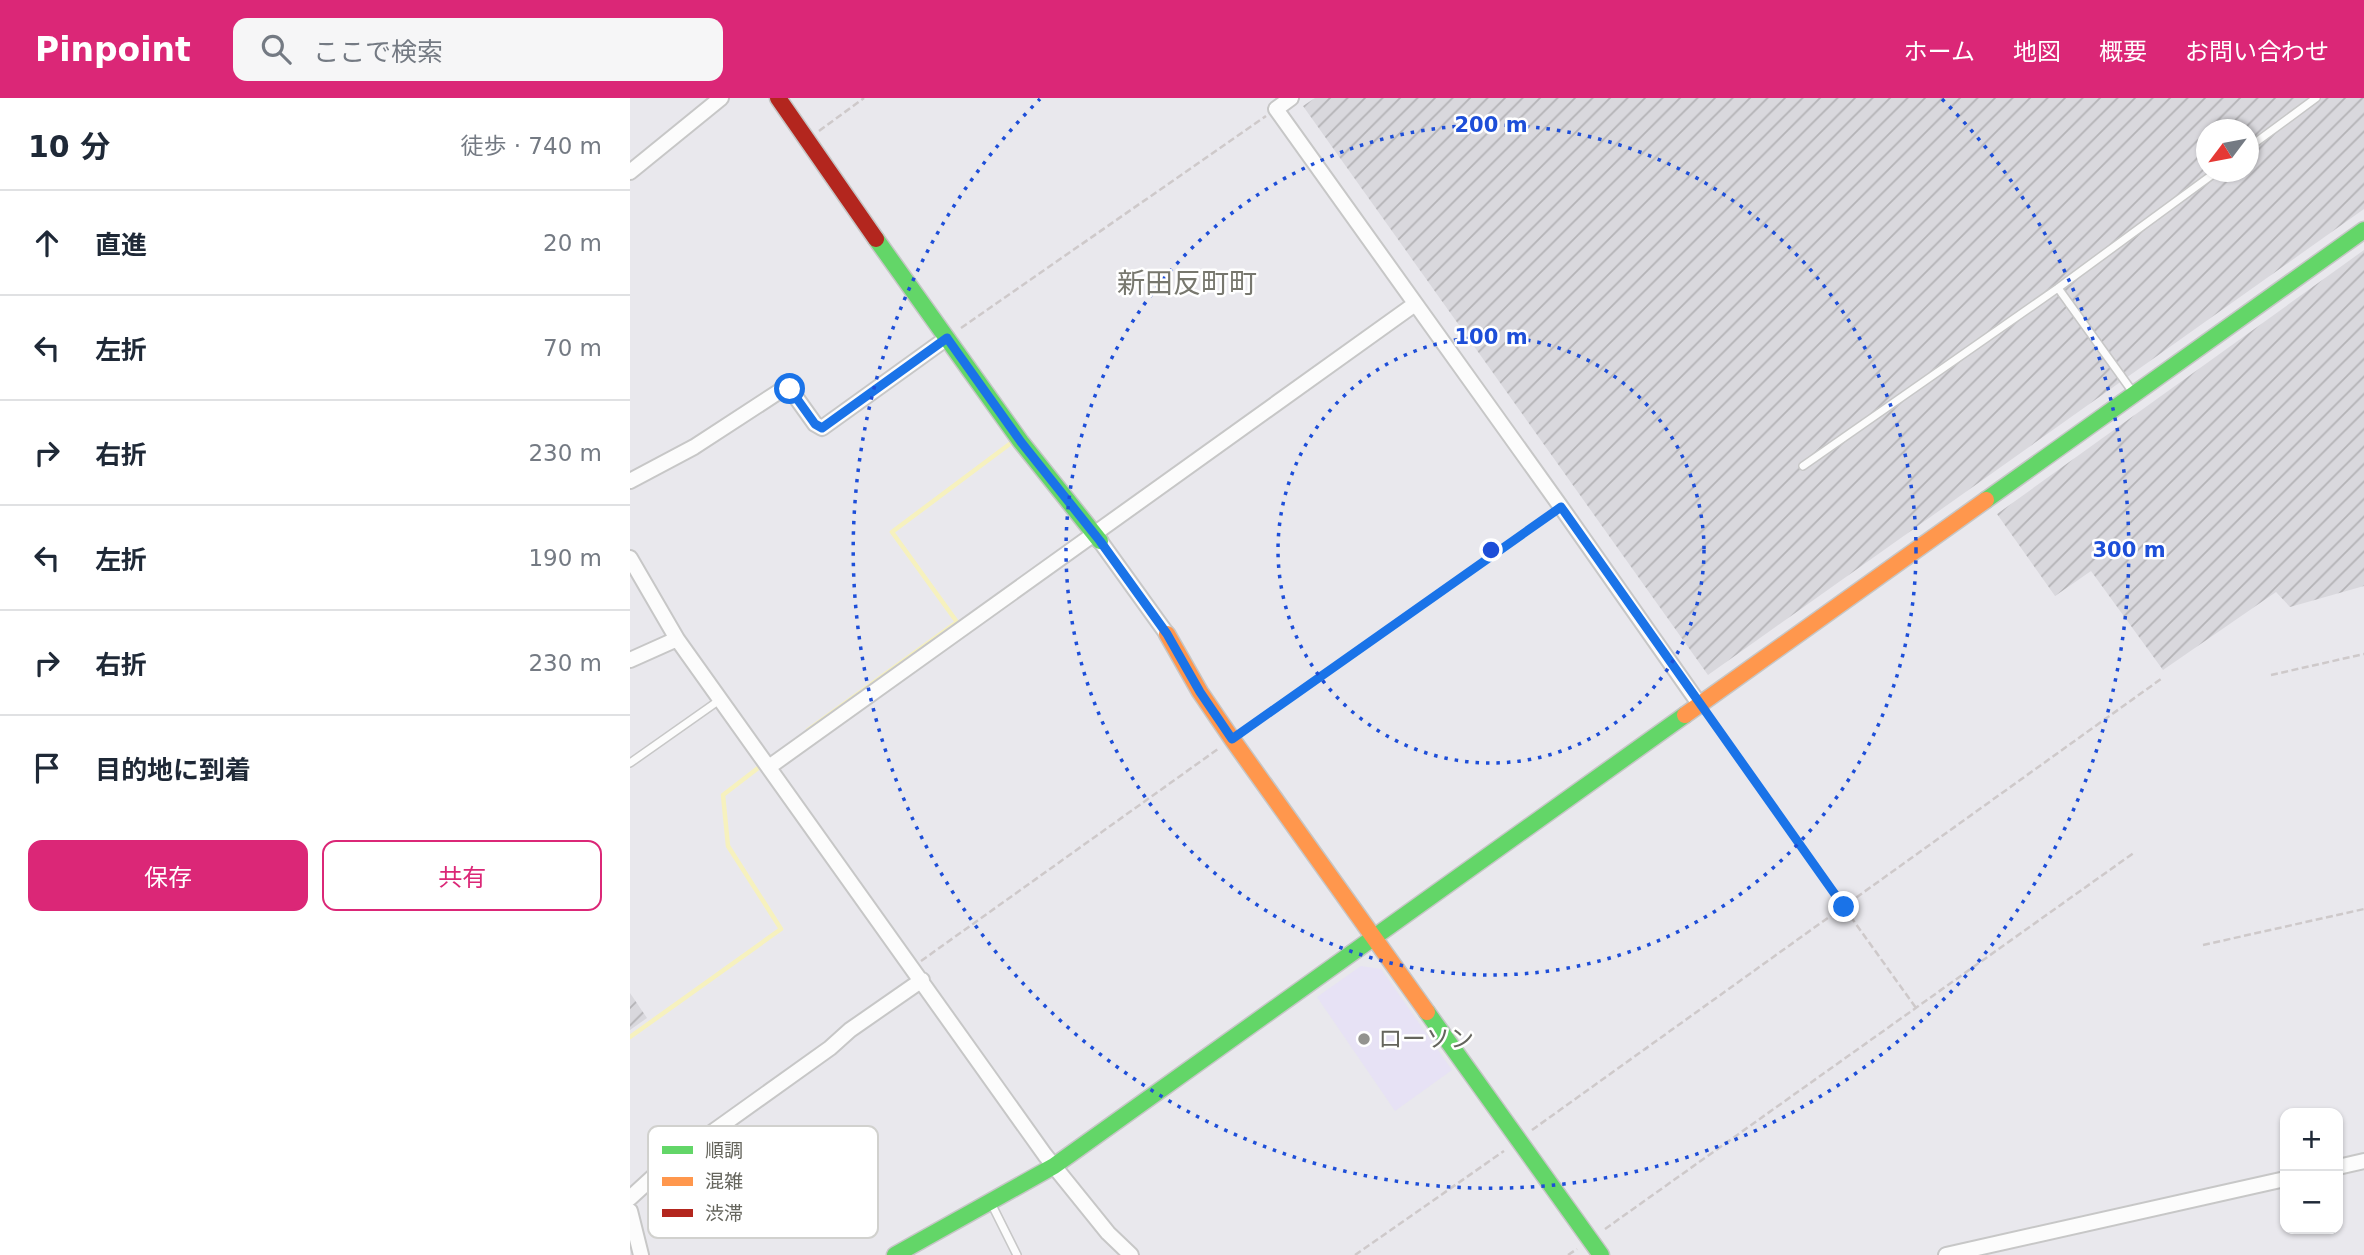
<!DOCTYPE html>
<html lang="ja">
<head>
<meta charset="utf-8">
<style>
	body { margin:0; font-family:"DejaVu Sans","Noto Sans JP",sans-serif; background:#f6f6f7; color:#1f2937 }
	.controls { position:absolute; right:21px; bottom:21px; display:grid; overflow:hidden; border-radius:14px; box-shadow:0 2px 5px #0004 }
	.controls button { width:63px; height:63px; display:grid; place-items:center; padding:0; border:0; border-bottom:2px solid #e0e1e3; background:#fff; color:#1f2937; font:35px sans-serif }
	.compass { position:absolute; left:1566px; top:21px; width:63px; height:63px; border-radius:50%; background:#fff; box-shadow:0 2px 5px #0004; rotate:238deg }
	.stop { position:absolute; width:21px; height:21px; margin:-16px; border:5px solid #1a73e8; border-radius:50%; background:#fff }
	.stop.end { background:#1a73e8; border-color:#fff; box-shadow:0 2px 7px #0008 }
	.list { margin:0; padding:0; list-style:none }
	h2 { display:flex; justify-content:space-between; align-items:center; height:91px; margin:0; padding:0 28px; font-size:30px }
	h2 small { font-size:23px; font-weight:400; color:#747a83 }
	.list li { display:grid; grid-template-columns:46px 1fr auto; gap:21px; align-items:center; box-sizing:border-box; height:105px; padding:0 28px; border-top:2px solid #e0e1e3 }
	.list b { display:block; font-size:26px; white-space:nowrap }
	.list em { font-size:23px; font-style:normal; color:#747a83 }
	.actions { display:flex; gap:14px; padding:21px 28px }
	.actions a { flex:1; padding:16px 0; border:2px solid #db2777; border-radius:14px; text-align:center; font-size:24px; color:#db2777 }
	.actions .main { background:#db2777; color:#fff }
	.icon { flex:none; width:38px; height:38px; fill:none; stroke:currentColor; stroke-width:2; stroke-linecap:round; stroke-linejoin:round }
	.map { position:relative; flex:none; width:1734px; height:1157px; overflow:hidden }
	header { display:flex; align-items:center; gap:42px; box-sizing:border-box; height:98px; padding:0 35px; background:#db2777; color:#fff }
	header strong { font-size:33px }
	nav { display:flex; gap:38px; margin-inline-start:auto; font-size:24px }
	.search { width:490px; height:63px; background:#f6f6f7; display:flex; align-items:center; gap:18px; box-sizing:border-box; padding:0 24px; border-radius:14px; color:#747a83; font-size:26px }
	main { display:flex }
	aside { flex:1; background:#fff }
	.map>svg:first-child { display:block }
	.commercial { fill:#e7e2f5 }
	.industrial { fill:url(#industrial-furrows); fill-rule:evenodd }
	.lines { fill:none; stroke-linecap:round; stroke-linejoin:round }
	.stream { stroke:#f6f1be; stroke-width:4.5 }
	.lane-casing { stroke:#c7c7c7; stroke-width:10 }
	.street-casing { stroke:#c7c7c7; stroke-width:18 }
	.fast-casing { stroke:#c6c6c6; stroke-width:19 }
	.slow-casing { stroke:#c6c6c6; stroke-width:19 }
	.jam-casing { stroke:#c6c6c6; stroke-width:19 }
	.path { stroke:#cec9ca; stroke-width:2.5; stroke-dasharray:7 3.5; stroke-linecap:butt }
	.lane { stroke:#fcfcfc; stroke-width:7 }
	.street { stroke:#fcfcfc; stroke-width:14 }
	.fast { stroke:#63d668; stroke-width:16 }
	.slow { stroke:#ff974d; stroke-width:16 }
	.jam { stroke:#b3261e; stroke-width:16 }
	.route { stroke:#1a73e8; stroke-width:9 }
	.ring { fill:none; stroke:#1d4ed8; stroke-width:3.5; stroke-dasharray:3.5 7 }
	.poi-dot { fill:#93938f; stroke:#fff; stroke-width:2.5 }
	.labels { text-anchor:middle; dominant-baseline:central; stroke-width:5; stroke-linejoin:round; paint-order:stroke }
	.poi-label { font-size:24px; fill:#65655d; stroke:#fff; text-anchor:start }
	.quarter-label { font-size:28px; fill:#77776e; stroke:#fff }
	.key { fill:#fff; stroke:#d1d1ce; stroke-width:2 }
	.key-label { font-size:19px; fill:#65655d }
	.centre { fill:#1d4ed8; stroke:#fff; stroke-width:3.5 }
	.ring-label { font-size:21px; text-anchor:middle; font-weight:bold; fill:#1d4ed8; stroke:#fff; stroke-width:5; stroke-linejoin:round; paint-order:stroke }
</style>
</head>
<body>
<header>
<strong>Pinpoint</strong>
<div class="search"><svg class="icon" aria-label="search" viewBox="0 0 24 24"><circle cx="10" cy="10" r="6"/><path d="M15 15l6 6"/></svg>ここで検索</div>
<nav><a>ホーム</a><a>地図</a><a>概要</a><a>お問い合わせ</a></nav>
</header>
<main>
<aside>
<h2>10 分<small>徒歩 · 740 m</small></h2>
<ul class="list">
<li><svg class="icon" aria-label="ahead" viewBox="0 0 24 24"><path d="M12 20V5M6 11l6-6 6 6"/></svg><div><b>直進</b></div><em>20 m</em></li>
<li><svg class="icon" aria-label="left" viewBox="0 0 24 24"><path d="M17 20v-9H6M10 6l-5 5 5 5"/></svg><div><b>左折</b></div><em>70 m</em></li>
<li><svg class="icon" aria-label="right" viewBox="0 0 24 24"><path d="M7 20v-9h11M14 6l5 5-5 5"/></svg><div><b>右折</b></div><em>230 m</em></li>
<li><svg class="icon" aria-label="left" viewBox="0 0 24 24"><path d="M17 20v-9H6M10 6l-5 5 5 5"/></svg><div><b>左折</b></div><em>190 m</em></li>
<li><svg class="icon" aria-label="right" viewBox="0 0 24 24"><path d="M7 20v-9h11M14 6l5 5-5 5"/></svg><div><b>右折</b></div><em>230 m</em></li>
<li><svg class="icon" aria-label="arrive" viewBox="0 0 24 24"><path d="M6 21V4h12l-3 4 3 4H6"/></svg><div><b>目的地に到着</b></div></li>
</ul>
<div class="actions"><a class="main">保存</a><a>共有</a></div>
</aside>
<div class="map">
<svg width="1734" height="1157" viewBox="0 0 1734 1157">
	<defs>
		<pattern id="industrial-furrows" width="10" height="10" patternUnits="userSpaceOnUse" patternTransform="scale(1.75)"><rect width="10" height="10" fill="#d9d8dd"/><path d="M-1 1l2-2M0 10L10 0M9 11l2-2" fill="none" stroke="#b4b3b6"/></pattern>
	</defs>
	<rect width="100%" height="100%" fill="#e9e8ed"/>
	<path class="commercial" d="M731,868l20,3 71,101 -57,41 -78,-114z"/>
	<path class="industrial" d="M685,0h1049v111l-656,466 -405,-569zM1576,32h42v42h-42z
		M1734,152v336l-74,21 -14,-15 -113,78 -72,-99 -36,25 -58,-82z
		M0,895l17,25 -17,12z"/>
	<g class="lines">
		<path class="stream" d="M178,632l149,-108 -65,-90 119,-89
			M0,939l151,-108 -53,-83 -5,-51 39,-30"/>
		<g class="lane-casing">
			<path id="lane" d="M1618,50l68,-50
				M1428,190l74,103
				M1173,368l255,-178 158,-116
				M0,665l91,-64
				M361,1105l26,52"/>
		</g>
		<g class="street-casing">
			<path id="street" d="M661,0l-15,11 285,398 139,198
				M0,74l91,-74
				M0,383l64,-34 89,-58h7l25,35 7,4 125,-90
				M470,443l67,93
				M0,460l47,81 368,516 63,78 23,22
				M0,562l47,-21
				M139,669l646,-463
				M1708,1069l26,-6
				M0,1100l35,-32 165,-118 20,-18 72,-50
				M0,1113l11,44
				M1316,1157l339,-76"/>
		</g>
		<g class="fast-casing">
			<path id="fast" d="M246,141l145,203 79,99
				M1356,402l378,-270
				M797,914l174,243
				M265,1157l159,-89 631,-451"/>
		</g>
		<g class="slow-casing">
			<path id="slow" d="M537,536l33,58 32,47 195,273
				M1055,617l301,-215"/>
		</g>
		<g class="jam-casing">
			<path id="jam" d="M148,0l98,141"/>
		</g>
		<path class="path" d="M189,33l45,-33
			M331,230l305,-212
			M1641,577l93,-21
			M1080,622l206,288
			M616,631l303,-214
			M1573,847l161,-36
			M291,863l297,-212
			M902,1032l629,-451
			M975,1131l530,-377
			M725,1157l149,-104
			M938,1157l9,-6"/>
		<use href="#lane" class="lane"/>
		<use href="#street" class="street"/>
		<use href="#fast" class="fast"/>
		<use href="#slow" class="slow"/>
		<use href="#jam" class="jam"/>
	</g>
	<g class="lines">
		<path class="route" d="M160,291l25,35 7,4 125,-90 74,104 79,99 67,93 33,58 32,47 329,-232 283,400"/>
	</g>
	<g class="ring">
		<circle cx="861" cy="452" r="213"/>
		<circle cx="861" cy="452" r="425"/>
		<path d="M1312 1A638 638 0 1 1 410 1"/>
	</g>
	<circle class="poi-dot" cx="734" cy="941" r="7"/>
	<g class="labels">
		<g class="poi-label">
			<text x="748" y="941">ローソン</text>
		</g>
		<g class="quarter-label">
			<text x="557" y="185">新田反町町</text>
		</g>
	</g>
	<rect x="18" y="1028" width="230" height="112" rx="10" class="key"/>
	<rect x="32" y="1048" width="31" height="8" fill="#63d668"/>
	<rect x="32" y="1079" width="31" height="9" fill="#ff974d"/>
	<rect x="32" y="1111" width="31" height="8" fill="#b3261e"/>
	<g class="key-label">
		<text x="75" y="1059">順調</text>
		<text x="75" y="1090">混雑</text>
		<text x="75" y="1122">渋滞</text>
	</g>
	<circle cx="861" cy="452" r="10" class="centre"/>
	<g class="ring-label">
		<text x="861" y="34">200 m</text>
		<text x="861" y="246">100 m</text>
		<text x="1499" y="459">300 m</text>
	</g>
</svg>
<div class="controls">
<button>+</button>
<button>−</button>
</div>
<svg class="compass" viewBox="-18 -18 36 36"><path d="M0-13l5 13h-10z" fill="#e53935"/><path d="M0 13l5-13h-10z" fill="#747a83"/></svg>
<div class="stop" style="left:160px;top:291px"></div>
<div class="stop end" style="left:1214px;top:809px"></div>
</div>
</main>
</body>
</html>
